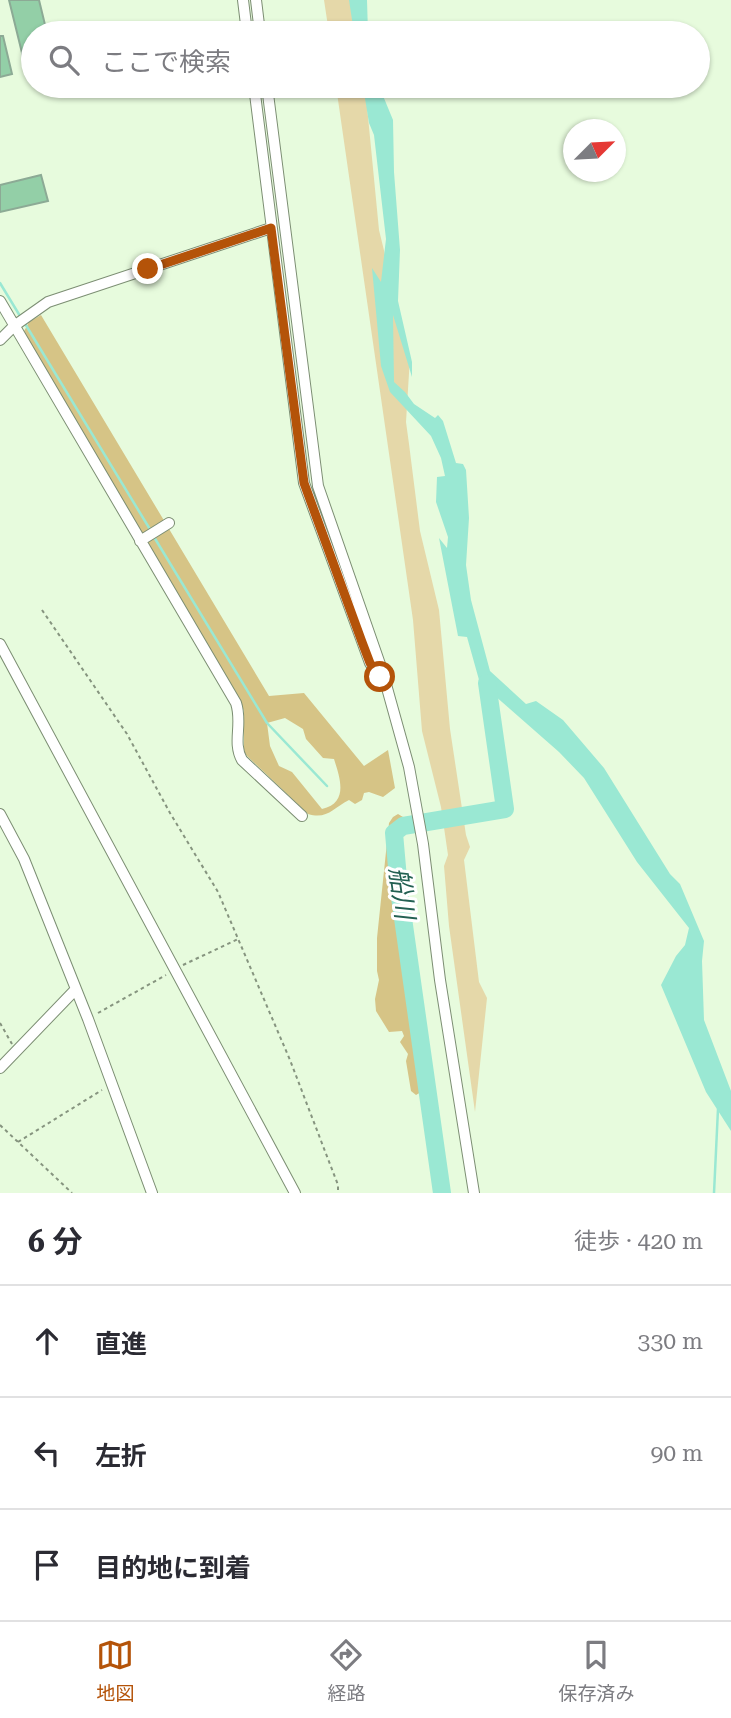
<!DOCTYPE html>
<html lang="ja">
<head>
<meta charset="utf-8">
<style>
	body { margin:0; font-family:"Roboto Serif","Noto Sans JP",serif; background:#f7f7f7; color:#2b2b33 }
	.compass { position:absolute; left:563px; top:119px; width:63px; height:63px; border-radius:50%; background:#fff; box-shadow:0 2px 5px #0004; rotate:66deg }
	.stop { position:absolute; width:21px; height:21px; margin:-16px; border:5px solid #b45309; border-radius:50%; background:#fff }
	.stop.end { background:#b45309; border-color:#fff; box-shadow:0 2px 7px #0008 }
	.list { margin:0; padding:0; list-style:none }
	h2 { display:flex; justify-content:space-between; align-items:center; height:91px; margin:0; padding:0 28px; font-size:30px }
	h2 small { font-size:23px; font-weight:400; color:#7c7c81 }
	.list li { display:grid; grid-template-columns:46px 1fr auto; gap:21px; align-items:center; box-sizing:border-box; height:112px; padding:0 28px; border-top:2px solid #e1e1e2 }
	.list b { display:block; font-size:26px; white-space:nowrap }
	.list em { font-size:23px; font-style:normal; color:#7c7c81 }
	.icon { flex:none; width:38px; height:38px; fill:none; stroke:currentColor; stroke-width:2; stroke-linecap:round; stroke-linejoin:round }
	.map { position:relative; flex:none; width:731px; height:1193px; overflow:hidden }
	.search { position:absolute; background:#fff; box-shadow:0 2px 5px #0004; left:21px; right:21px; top:21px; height:77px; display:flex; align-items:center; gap:18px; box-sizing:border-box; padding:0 24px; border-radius:38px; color:#7c7c81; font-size:26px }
	.sheet { height:427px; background:#fff }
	nav { display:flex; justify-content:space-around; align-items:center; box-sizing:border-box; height:98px; border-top:2px solid #e1e1e2; background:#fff; font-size:19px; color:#7c7c81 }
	nav a { display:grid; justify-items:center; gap:4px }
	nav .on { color:#b45309 }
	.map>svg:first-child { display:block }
	.green { fill:#e5d8a9 }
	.forest { fill:#d6c486; fill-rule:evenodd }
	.water { fill:#9ae8d3 }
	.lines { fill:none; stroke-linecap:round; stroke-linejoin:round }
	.stream { stroke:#9ae8d3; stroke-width:2.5 }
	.river { stroke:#9ae8d3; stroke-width:18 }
	.building { fill:#93cfa7; stroke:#8caa95; stroke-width:2 }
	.street-casing { stroke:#7c8e73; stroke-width:12 }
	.path { stroke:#86947f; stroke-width:2; stroke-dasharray:3.5 3.5; stroke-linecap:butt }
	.street { stroke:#fff; stroke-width:10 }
	.route { stroke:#b45309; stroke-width:9 }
	.labels { text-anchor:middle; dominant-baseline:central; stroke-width:6; stroke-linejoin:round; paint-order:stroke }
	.water-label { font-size:26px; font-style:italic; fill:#226052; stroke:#fff }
</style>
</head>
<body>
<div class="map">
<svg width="731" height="1193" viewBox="0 0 731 1193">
	<rect width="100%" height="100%" fill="#e7fbdd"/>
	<path class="green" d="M324,0h38l1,33h-34z
		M336,86h29l14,144 31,127 -4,65 3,22 11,87 19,79 11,119 16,106 4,12 -6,13 15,122 8,16 -12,114 -26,-186 -5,-60 4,-11 -7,-48 -19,-76 -9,-111z"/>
	<path class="forest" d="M41,315l228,381 35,-3 60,73 24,-16 7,38 -12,9 -14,-5 -5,1 -2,7 -7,4 -6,-4c-16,8 -22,20 -41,14l-62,-59 -2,-5v-39l-5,-12 -216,-366 6,-11zM285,718l18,11 3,10 17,19 11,1c6,19 15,44 -12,50l-30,-37 -13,-6 -9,-20 -3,-23z
		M398,814l5,3v4l-10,10 -1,8 31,249 -2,4 -5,3 -5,-4 -5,-30 2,-7 -8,-12 4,-6 -2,-5 -13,1 -13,-21 -1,-12 4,-19 -2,-9v-33l12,-115 4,-6z"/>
	<path class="water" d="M349,0h18l1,33h-14z
		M363,86h16l14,34 1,52 6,78 -2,51 14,61v15l-19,-62 1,67 11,10 9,12 21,14 3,-3 5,6 13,42 7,1 3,6 3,48 -3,47 5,35 19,71 36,33 10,-3 27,19 41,48 66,106 10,10 24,57 -2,20 2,59 27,71v40l-25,-39 -45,-107 15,-29 9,-11 4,-17 -52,-66 -53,-84 -25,-26 -65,-57 -13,-8 -14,-50 -9,-1 -19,-98 8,10 1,-11 -12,-35 1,-25 8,-1 -4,-18 -10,-22 -41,-44 -9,-26 -9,-98 9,14 5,-43 -12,-104 -5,-12z"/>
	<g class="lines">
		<path class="stream" d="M0,283l20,33
			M24,322l127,209
			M154,537l113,186 60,63
			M714,1193l4,-84"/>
		<path class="river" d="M442,1193l-43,-303 -5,-57 9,-7 102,-17 -18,-126"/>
	</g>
	<path class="building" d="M9,0h30l8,33h-14v26l-9,2z
		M0,36h3l9,38 -12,3z
		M41,175l7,26 -48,11v-27z"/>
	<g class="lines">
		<g class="street-casing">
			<path id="street" d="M243,0l4,33
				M256,0l4,33
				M254,86l50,397 66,180 11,16
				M267,86l51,400 64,184 27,97 14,77 17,136 34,213
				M0,301l236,402c7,21 -4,39 6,57l60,56
				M0,340l14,-14 34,-24 223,-74
				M140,541l29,-18
				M0,644l295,549
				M0,814l24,45 64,160 64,174
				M0,1068l76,-79"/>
		</g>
		<path class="path" d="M42,610l85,124 43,79 48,79 72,168 48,125v8
			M183,965l55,-26
			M98,1013l68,-38
			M0,1023l12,21
			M0,1125l72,68
			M18,1142l84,-52"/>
		<use href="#street" class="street"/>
	</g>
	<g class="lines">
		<path class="route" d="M148,269l123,-41 33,255 58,159 8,21 10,14"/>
	</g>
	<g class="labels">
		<g class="water-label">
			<text transform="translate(402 893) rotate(82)">船川</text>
		</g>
	</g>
</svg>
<svg class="compass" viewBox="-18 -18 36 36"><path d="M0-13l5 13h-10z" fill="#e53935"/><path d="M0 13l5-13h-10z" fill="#7c7c81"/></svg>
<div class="stop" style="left:380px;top:677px"></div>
<div class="stop end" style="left:148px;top:269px"></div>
<div class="search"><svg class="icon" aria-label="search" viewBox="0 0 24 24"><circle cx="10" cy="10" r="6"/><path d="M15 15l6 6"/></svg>ここで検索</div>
</div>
<section class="sheet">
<h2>6 分<small>徒歩 · 420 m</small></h2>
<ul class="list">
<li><svg class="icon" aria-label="ahead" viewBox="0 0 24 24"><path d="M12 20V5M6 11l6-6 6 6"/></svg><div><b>直進</b></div><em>330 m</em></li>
<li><svg class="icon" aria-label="left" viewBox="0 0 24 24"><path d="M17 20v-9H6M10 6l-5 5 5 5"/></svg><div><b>左折</b></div><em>90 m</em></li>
<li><svg class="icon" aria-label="arrive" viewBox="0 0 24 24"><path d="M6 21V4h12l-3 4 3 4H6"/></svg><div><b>目的地に到着</b></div></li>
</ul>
</section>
<nav>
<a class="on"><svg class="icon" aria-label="map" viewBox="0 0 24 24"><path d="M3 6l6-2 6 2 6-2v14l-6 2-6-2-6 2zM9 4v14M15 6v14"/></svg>地図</a>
<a><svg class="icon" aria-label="directions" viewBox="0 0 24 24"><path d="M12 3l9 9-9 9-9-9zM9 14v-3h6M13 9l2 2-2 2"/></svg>経路</a>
<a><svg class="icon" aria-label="saved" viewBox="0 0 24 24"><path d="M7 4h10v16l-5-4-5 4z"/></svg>保存済み</a>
</nav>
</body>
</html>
